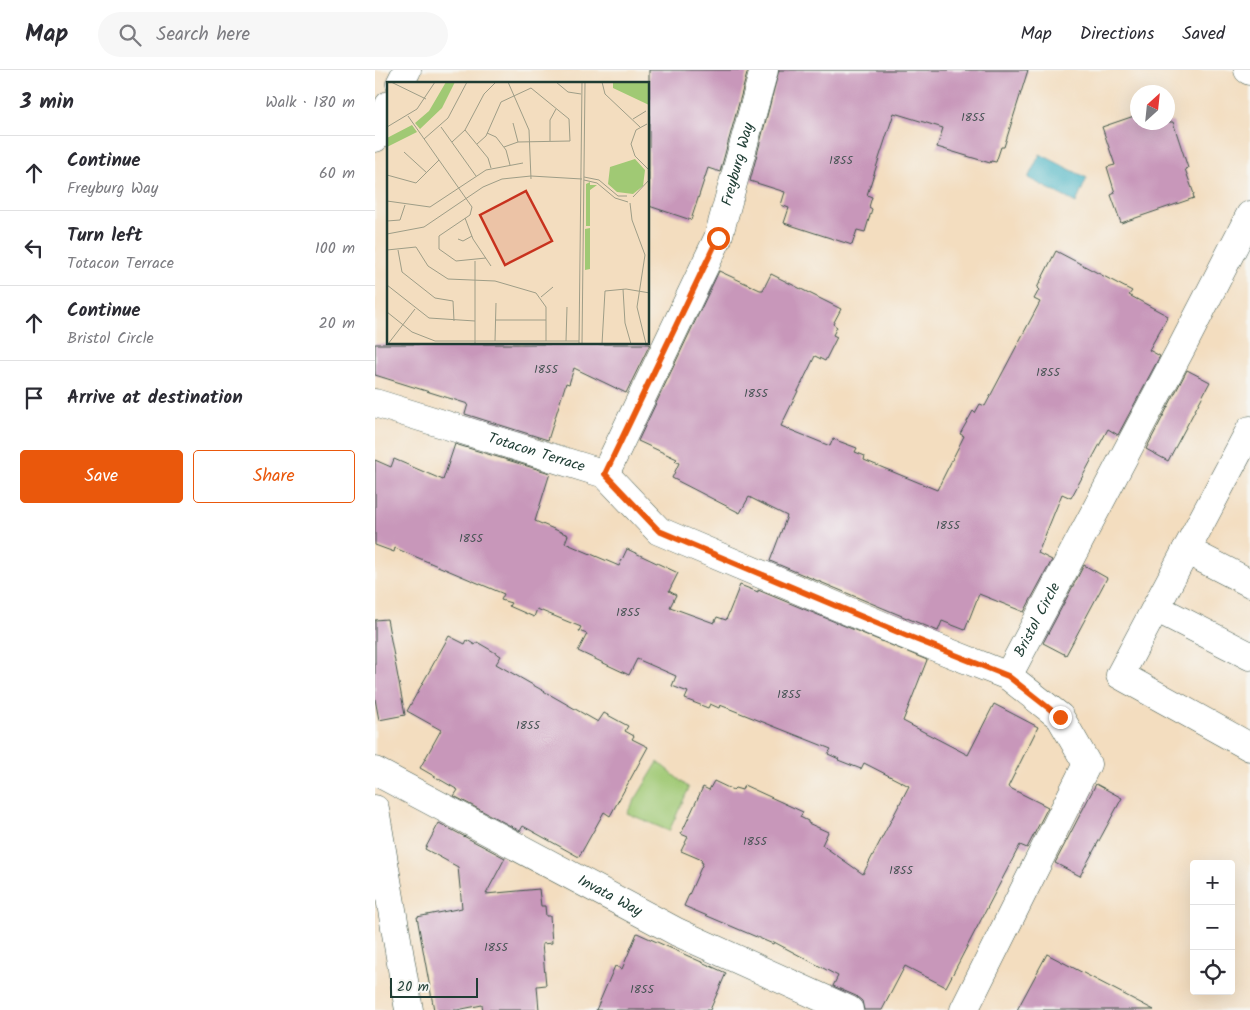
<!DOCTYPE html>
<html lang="en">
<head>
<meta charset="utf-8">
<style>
	body { margin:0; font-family:Kalam,sans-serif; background:#f7f7f7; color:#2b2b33 }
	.controls { position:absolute; right:15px; bottom:15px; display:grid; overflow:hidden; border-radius:5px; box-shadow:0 5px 20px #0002 }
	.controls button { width:45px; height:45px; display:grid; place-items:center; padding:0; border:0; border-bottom:1px solid #e1e1e2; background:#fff; color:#2b2b33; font:25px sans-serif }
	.compass { position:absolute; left:755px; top:15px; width:45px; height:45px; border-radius:50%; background:#fff; box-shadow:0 5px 20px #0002; rotate:27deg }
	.scale { position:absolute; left:15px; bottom:12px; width:88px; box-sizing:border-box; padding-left:5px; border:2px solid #1f3d34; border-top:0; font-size:14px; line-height:18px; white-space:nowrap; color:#1f3d34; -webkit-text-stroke:4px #f6f6f2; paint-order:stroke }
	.stop { position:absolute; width:15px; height:15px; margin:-11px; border:4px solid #ea580c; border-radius:50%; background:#fff }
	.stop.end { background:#ea580c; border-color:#fff; box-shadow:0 1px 5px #0008 }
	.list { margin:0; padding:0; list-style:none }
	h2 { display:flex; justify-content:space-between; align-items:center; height:65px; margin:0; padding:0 20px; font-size:21px }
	h2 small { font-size:16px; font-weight:400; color:#7c7c81 }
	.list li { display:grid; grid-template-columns:32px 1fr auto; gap:15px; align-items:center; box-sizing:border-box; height:75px; padding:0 20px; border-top:1px solid #e1e1e2 }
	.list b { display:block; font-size:19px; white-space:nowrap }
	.list p { margin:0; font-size:16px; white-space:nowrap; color:#7c7c81 }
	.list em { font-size:16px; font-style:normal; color:#7c7c81 }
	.actions { display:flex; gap:10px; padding:15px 20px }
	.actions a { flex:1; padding:11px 0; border:1px solid #ea580c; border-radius:5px; text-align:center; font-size:18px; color:#ea580c }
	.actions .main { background:#ea580c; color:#fff }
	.icon { flex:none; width:28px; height:28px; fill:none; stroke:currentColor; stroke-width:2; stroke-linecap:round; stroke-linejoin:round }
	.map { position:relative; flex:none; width:875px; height:940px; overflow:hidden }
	header { display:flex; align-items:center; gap:30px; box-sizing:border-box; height:70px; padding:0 25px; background:#fff; border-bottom:1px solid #e1e1e2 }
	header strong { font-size:24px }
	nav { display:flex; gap:28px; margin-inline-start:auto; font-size:18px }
	.search { width:350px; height:45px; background:#f7f7f7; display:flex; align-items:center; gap:12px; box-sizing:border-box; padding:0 18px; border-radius:28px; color:#7c7c81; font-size:19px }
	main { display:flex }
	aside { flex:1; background:#fff }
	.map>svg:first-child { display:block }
	.green { fill:#a0c974; stroke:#608354 }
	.water { fill:#45b2c2; stroke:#32787b }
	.building { fill:#c897ba }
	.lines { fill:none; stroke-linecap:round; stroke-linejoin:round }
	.minor-casing { stroke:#3f5549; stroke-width:29 }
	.minor { stroke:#fff; stroke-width:28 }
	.route { stroke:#ea580c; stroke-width:6 }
	.labels { text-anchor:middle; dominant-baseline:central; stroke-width:4; stroke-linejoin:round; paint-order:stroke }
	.number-label { font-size:12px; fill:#495456 }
	.street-label { font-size:15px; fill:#1f3d34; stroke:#f6f6f2 }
	.inset-road { fill:none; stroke:#9e9d87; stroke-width:1 }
	.view { fill:#c8321e; fill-opacity:0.15; stroke:#c8321e; stroke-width:2.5 }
	.inset-edge { fill:none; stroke:#1f3d34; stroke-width:2.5 }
</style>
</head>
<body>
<header>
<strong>Map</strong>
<div class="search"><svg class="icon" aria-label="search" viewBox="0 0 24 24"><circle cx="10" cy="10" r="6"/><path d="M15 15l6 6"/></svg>Search here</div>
<nav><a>Map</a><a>Directions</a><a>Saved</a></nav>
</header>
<main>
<aside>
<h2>3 min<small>Walk · 180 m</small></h2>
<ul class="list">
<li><svg class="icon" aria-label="ahead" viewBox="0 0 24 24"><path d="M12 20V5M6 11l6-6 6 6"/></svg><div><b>Continue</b><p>Freyburg Way</p></div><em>60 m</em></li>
<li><svg class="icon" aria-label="left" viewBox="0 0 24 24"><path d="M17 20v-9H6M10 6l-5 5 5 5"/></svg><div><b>Turn left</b><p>Totacon Terrace</p></div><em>100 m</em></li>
<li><svg class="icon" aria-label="ahead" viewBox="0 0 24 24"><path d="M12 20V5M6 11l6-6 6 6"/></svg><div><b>Continue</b><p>Bristol Circle</p></div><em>20 m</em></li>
<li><svg class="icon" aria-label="arrive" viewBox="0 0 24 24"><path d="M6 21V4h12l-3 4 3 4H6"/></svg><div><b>Arrive at destination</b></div></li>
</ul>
<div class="actions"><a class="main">Save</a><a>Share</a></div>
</aside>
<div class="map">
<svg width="875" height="940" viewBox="0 0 875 940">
	<rect width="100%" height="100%" fill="#f6f6f2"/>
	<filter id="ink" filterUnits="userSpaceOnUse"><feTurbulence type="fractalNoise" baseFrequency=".02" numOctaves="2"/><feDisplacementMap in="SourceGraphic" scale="10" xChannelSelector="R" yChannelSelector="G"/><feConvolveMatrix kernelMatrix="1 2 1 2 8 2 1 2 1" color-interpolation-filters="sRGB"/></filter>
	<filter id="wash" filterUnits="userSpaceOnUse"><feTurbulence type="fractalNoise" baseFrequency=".0096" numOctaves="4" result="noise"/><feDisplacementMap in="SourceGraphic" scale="20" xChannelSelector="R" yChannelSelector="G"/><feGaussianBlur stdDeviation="1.12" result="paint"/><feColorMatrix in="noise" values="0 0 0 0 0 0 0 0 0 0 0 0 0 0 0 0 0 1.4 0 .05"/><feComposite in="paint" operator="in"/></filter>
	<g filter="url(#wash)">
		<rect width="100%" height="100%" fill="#f3ddbf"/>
		<path class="green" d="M283,692l31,26 -20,43 -42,-18z"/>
		<path class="water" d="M665,84l47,24 -11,25 -48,-25z"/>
		<g id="blocks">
			<path class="building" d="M274,0h99l-28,102 -12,-4 -17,52 -42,-14z
				M404,0h249l-24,77h-3l-5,15 -5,-1 -1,2 -53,-16 6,-19 -49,-15 -27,82 5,2 -3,10 3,2 -7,23 -8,-2 -5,15 -68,-22 5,-15 -8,-3 4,-13 -35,-11z
				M762,45v7h36l15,46 -3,1 9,25h-1l1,4 -73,25 -10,-28 4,-2 -8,-26 8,-2 -13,-38z
				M681,181l76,40 -3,4 39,21 -19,34 11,6 -42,79 -10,-6 -37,69 -9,-4 -24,59 14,7 -28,52 -45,-18 -14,36 -23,-9 -4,10 -168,-70 17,-45 -38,-19 -9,16 -68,-35 7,-15 -4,-2 2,-2 -39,-18 81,-170 41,19h3l8,-16 70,35 -8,15 4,3 -4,8 4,2 -12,24 -10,-5 -34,70 49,20 3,-7 24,9 -2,4 10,4 -1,4 73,30 27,-54 -4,-2 13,-23 2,2 5,-9 5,2 55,-104 -6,-3 5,-9 -2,-2z
				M0,274h275l-24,49 -52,-25 -5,16 -3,-1 -18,57 -83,-26 3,-10 -93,-29z
				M812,300l23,12 -42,79 -22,-12z
				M80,374l95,29 -15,48 33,14 -3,8 54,23 8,-17 51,24 -9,18 7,4 -6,12 44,16 3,-6 9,3 14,-35 18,7v-2l169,70 -24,61 65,34 26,-51 44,23 -30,60 40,20 -21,41 -7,-3 -74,142 -41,-21 -23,44h-18l-2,-9 -6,-5 -23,-10 5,-10 -64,-34 -1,2 -89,-38 19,-43 -2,-1 1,-2 -21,-9 7,-14 -7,-3 22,-47 6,3 5,-9 19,9 2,-2 7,2 2,-5 59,27 -3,5 8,4v2l20,9 -6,13 41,29 46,-88 -45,-23 -3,6 -23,-9 1,-1 -11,-5 3,-5 -111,-44 -1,3 -9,-4 -2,4 -23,-9 3,-7 -16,-6 4,-10 -39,-17 -8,16 -51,-24 9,-17 -8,-3 2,-4 -44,-18 -3,8 -25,-11 2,-3 -10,-3 3,-6 -109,-46 -1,4 -19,-7v-85l16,7 3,-8 49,21z
				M709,495l23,13 -41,77 -23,-12z
				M12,549l18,96 -26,5 -4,-21v-79z
				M74,566l16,8 2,-4 8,5 2,-3 24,14 -5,8 102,58 6,-9 24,13 -3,5 9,5 -2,3 16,8 -38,69 -6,-4 -25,45 -56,-31 -3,5 -66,-35 4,-6 -38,-22 21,-38 -34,-19z
				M721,714l26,14 -42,78 -25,-13z
				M64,753l66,35 -19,36 53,-5 2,17h4l1,10h4l2,27 -10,1 4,41 -9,1 2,24h-56l-1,-5 -25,5h-23l-17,-93 45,-9 -4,-41 -33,-18z
				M262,863l89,40 -16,37h-114l19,-44 7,3z
				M672,884l107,56h-137z"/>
		</g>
	</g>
	<g filter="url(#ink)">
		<use href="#blocks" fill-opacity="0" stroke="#3f5549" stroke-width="1"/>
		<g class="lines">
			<g class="minor-casing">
				<g id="minor">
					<path d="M873,0l2,1"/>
					<path d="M25,14l7,-14"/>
					<path d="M0,68l14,-33"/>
					<path id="s1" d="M0,333l230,71 54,57 246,104 103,41"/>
					<path d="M875,360l-130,245 130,72"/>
					<path id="s2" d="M230,404l113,-236 46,-168"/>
					<path d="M811,480l64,33"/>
					<path d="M781,538l94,48"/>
					<path id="s3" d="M0,701l302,161 172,78"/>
					<path d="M0,739l34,201"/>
					<path id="s4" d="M589,940l123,-246 -27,-47 -52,-41 175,-331 67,-130"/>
				</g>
			</g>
			<use href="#minor" class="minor"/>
		</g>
	</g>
	<g class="lines" filter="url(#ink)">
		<path class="route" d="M343,168l-113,236 54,57 246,104 103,41 52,41"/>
	</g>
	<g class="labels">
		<g class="number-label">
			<text x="598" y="47">1855</text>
			<text x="466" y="90">1855</text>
			<text x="171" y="299">1855</text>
			<text x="673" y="302">1855</text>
			<text x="381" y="323">1855</text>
			<text x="573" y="455">1855</text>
			<text x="96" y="468">1855</text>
			<text x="253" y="542">1855</text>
			<text x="414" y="624">1855</text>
			<text x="153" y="655">1855</text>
			<text x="380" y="771">1855</text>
			<text x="526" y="800">1855</text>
			<text x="121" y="877">1855</text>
			<text x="267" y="919">1855</text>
		</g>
		<g class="street-label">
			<text stroke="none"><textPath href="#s2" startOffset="338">Freyburg Way</textPath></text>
			<text stroke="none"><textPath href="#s1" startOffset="169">Totacon Terrace</textPath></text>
			<text stroke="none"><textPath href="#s4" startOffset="459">Bristol Circle</textPath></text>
			<text stroke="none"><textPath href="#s3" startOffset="266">Invata Way</textPath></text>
		</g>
	</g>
	<g transform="translate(12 12)">
		<rect width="262" height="262" fill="#f3ddbf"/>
		<path d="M59,0h9l-13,26 -22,21 -5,-6 14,-12zM226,0h36v23l-36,-17zM25,43l5,7 -30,15v-9zM248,77l10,11 -2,16 -10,8 -16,-2 -9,-8 2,-17zM203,100v3h7l-7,5v36h-4v-42zM203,146v41l-5,1v-41z" fill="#a0c974"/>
		<path class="inset-road" d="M4,0l35,17M121,0l21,48 2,49M169,0l12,10 13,2M215,0l3,12 35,33M21,34l64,91 -2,8 -31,21v13l17,12 30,-3M246,37l13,-8M126,41l5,19M260,42l-11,6 -5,14 4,12 15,15M0,45l30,-18 18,-27M54,45l35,49M78,48l23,28 3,10M100,51l9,4 10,13 4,15M37,57l24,-21 19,-36M163,59v-21l6,-11M65,60l13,-12 19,-36 12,-12M90,62l9,-8 15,-34 30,-14 38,31 1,22 -52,1 -14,5M17,70l23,21M0,93l29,8 23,-23M197,95l15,3 19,16h9M197,98l13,3 18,15 13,4M246,115l17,-18M0,119l43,6 56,-37 37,-7M243,121l2,17 13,35 -8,52 9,37M78,136l8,21 18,27M0,139l13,-1 5,-15M0,152l37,-7 59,-40 19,-8 29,-3 51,3M71,157l5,2 9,-5M0,168l29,-3 12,19 20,13 47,2 41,12 10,14v34M11,168l4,22 33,26 18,3 1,20M0,203l42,33 46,3M236,207l2,34 6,21M154,215l12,-10M0,230l25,20 23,9h144M108,238h51M108,259l1,-38M179,259l1,-34M1,262l27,-35M88,262v-83M192,262l3,-262M195,262l3,-262M215,262l3,-53 21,-2 24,4"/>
		<path class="view" d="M139,109l26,50 -47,24 -25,-50z"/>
		<rect width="262" height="262" class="inset-edge"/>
	</g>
</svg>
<div class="controls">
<button>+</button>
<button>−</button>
<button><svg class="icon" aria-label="locate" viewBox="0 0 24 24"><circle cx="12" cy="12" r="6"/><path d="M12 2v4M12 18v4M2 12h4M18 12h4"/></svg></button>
</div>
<svg class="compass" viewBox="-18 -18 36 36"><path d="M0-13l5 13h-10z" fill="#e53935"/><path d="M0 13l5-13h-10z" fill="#7c7c81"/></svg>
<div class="scale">20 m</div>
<div class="stop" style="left:343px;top:168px"></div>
<div class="stop end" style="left:685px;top:647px"></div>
</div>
</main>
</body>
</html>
